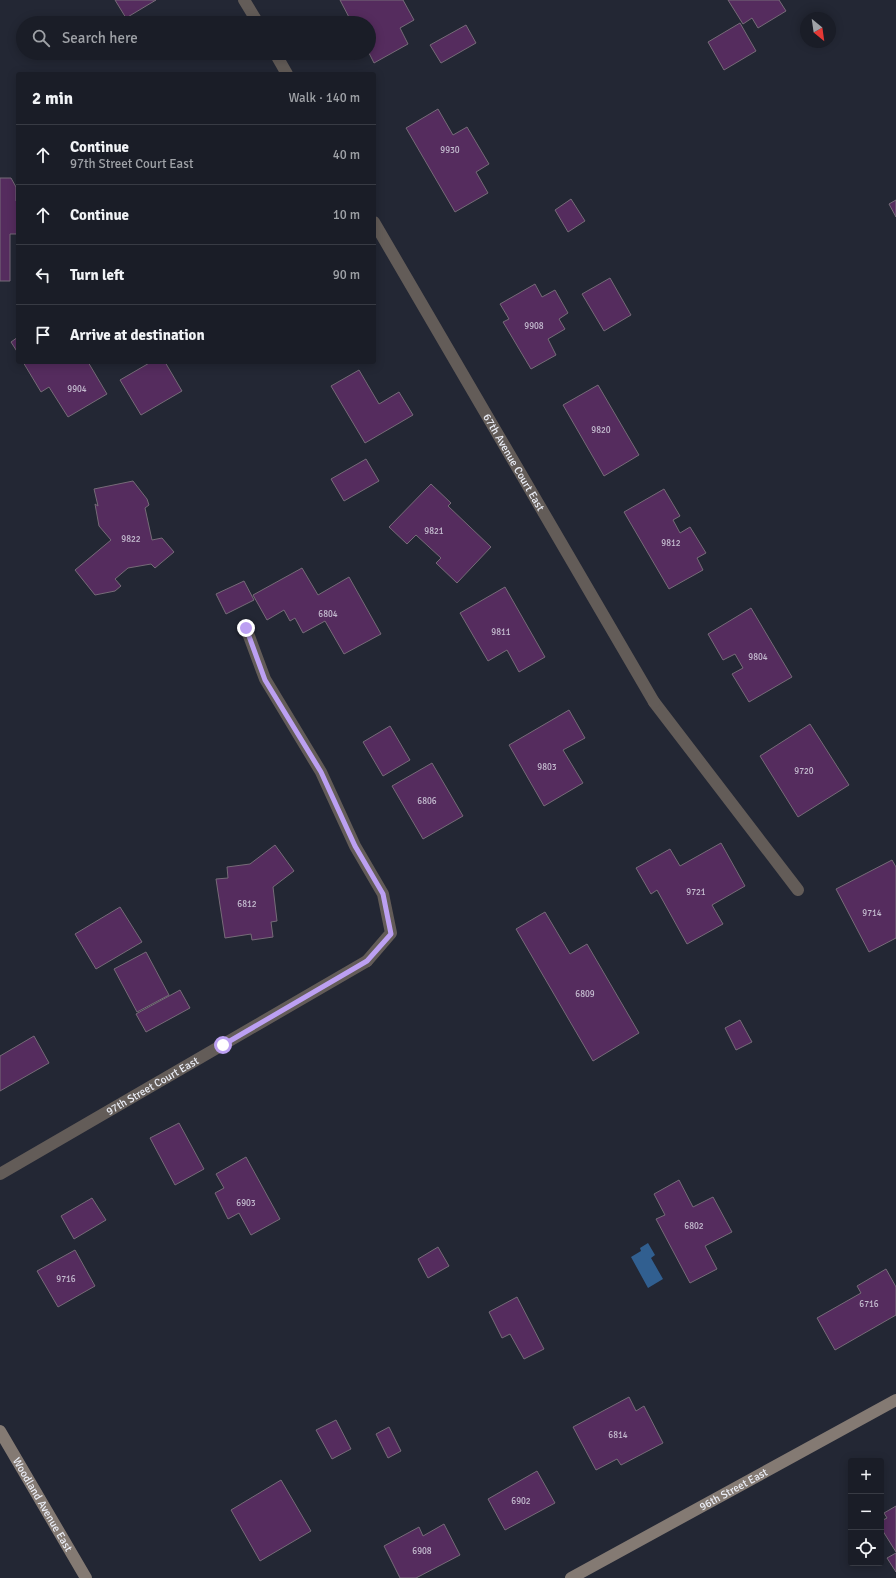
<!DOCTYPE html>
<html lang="en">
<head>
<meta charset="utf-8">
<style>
	body { margin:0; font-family:Signika,sans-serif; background:#23262f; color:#f1f3f6 }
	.controls { position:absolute; right:12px; bottom:12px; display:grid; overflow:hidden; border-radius:4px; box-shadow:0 2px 10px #0003 }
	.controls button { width:36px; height:36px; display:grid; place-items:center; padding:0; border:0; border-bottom:1px solid #383b44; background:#1a1d27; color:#f1f3f6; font:20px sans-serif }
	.compass { position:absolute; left:800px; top:12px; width:36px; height:36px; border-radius:50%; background:#1a1d27; box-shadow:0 2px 10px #0003; rotate:151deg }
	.stop { position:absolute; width:12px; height:12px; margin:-9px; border:3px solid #bca0f2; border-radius:50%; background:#fff }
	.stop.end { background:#bca0f2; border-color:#fff; box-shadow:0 1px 4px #0008 }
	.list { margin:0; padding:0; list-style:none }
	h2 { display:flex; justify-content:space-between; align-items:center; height:52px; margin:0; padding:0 16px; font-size:17px }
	h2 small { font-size:13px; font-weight:400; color:#9fa2a7 }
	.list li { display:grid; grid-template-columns:26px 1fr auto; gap:12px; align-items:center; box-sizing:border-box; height:60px; padding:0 16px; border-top:1px solid #383b44 }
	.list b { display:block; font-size:15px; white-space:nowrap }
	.list p { margin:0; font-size:13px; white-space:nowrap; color:#9fa2a7 }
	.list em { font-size:13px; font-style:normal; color:#9fa2a7 }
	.icon { flex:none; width:22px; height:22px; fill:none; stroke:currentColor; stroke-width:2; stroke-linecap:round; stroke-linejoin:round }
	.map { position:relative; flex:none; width:896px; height:1578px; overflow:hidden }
	.search { position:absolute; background:#1a1d27; box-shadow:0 2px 10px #0003; left:16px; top:16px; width:360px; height:44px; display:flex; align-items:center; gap:10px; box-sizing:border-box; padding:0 14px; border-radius:22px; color:#9fa2a7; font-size:15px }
	.panel { position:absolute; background:#1a1d27; box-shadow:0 2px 10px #0003; left:16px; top:72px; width:360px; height:292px; border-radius:4px }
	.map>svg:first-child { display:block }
	.water { fill:#315f90 }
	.building { fill:#552c5e; stroke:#766b78 }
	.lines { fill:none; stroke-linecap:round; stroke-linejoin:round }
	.lane { stroke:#635c58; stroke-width:12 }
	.street { stroke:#635c58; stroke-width:12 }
	.secondary { stroke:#847a73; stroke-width:12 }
	.route { stroke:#bca0f2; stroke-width:5 }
	.labels { text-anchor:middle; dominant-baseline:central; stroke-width:3; stroke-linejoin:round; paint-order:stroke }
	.number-label { font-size:9px; fill:#c5bdd0 }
	.street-label { font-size:11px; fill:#eaedf6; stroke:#0f1016 }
</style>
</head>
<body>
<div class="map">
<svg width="896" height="1578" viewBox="0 0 896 1578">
	<rect width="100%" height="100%" fill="#232734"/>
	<path class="water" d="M648,1243l7,12 -4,3 12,21 -15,9 -17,-31 10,-6 -1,-3z"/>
	<path class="building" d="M115,0h41l-30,18z
		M340,0h63l11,20 -14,8 8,16 -34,19 -5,-10v-30h-17z
		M728,0h51l7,11 -28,17 -6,-10 -9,6z
		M740,23l16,28 -32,19 -16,-28z
		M466,25l10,18 -35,20 -11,-18z
		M438,109l15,26 14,-8 22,37 -13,8 12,21 -33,19 -49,-84z
		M0,178h11l5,9v14l2,-1v34h-8v47h-10z
		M571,199l14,22 -17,11 -13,-22z
		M896,200v17l-7,-13z
		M610,278l21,37 -27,16 -22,-37z
		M535,284l7,13 13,-7 13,23 -9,6 6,10 -17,10 8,16 -25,14 -28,-47 6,-3 -9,-15z
		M18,337v16l-7,-11z
		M23,362h65l19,32 -39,23 -19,-30 -8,5z
		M151,362h14l17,29 -41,24 -21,-35z
		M359,370l20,34 20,-12 14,23 -48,28 -34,-57z
		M598,385l41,70 -35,21 -41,-71z
		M366,459l13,22 -35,20 -13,-22z
		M133,481l14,18 2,6 -4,3 7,32 10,-2 12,14 -19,16 -4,-4 -23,4 -13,11 6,7 -6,5 -20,4 -20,-25 36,-30 -12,-14 -4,-22 3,2 -4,-17z
		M431,484l20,19 -3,3 43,41 -34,36 -21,-20 5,-5 -25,-23 -9,9 -18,-17z
		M664,489l16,27 -7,4 7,13 10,-6 16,26 -9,5 6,12 -34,19 -45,-77z
		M302,568l16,27 31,-18 32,57 -37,20 -19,-33 -22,12 -8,-15 -5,3 -6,-11 -17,10 -14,-25z
		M244,581l10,19 -28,14 -10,-20z
		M505,587l40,70 -26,15 -12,-22 -19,11 -28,-48z
		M751,608l41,69 -43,25 -17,-28 11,-6 -8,-14 -12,6 -15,-26z
		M569,710l16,28 -22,12 20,33 -39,23 -35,-61z
		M810,724l39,61 -51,32 -38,-61z
		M390,726l20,34 -27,16 -20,-34z
		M432,763l31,53 -40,23 -31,-53z
		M721,843l24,43 -33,19 11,19 -36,20 -30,-54 -6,4 -15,-26 34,-19 10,17z
		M275,845l19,26 -21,16 4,34 -6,1 2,15 -21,3 -1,-6 -26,4 -9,-59 12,-1 -1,-11 23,-3z
		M892,860l4,7v71l-27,14 -33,-63z
		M120,907l22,35 -46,27 -21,-35z
		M545,912l25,42 17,-10 52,89 -46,28 -77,-132z
		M146,952l23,43 -32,17 -23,-43z
		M180,990l10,18 -44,24 -10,-18z
		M740,1020l12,22 -16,8 -11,-22z
		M34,1036l15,27 -49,28v-35z
		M179,1123l25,46 -29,16 -25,-47z
		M246,1157l34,62 -29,16 -12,-22 -11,6 -13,-26 9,-5 -8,-14z
		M679,1180l14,27 20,-10 19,35 -27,14 12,23 -27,14 -34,-64 9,-4 -11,-21z
		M92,1198l14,22 -32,19 -13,-23z
		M438,1247l11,19 -21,12 -10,-19z
		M75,1250l20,36 -37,21 -21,-36z
		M886,1269l10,18v28l-61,35 -18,-32 44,-25 -4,-7z
		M517,1297l27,52 -20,10 -14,-25 -8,4 -13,-26z
		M629,1397l7,14 8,-5 19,37 -42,22 -4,-6 -21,11 -23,-43z
		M336,1420l15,29 -19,10 -16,-29z
		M389,1427l12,24 -13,7 -12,-24z
		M537,1471l18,32 -50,27 -17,-31z
		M281,1480l30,51 -51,30 -29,-51z
		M896,1506v46l-15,-24v-7l6,-3 -3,-5z
		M444,1524l16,31 -44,23h-16l-16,-32 35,-19 4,9z
		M896,1553v19l-9,-14z"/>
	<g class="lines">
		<path class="lane" d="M246,628l19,51 56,93 34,74 28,48 8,39 -24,28
			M654,702l144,188"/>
		<g class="street">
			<path d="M244,0l14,23"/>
			<path d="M275,53l12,21"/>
			<path id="s1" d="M374,222l280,480"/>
			<path id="s2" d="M0,1174l367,-213"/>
		</g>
		<g class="secondary">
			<path id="s3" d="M0,1431l86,147"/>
			<path id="s4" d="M571,1578l325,-178"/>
		</g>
	</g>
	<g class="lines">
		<path class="route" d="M223,1045l144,-84 24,-27 -8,-40 -28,-48 -34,-74 -56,-92 -19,-52"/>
	</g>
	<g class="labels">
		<g class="number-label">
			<text x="450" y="150">9930</text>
			<text x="534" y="326">9908</text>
			<text x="77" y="389">9904</text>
			<text x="601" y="430">9820</text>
			<text x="434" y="531">9821</text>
			<text x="131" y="539">9822</text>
			<text x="671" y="543">9812</text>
			<text x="328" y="614">6804</text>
			<text x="501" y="632">9811</text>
			<text x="758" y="657">9804</text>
			<text x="547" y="767">9803</text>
			<text x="804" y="771">9720</text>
			<text x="427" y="801">6806</text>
			<text x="696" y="892">9721</text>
			<text x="247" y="904">6812</text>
			<text x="872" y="913">9714</text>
			<text x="585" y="994">6809</text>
			<text x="246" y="1203">6903</text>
			<text x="694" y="1226">6802</text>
			<text x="66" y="1279">9716</text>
			<text x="869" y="1304">6716</text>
			<text x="618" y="1435">6814</text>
			<text x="521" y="1501">6902</text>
			<text x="422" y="1551">6908</text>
		</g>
		<g class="street-label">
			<text stroke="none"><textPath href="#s1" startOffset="278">67th Avenue Court East</textPath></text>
			<text stroke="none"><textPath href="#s2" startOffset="176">97th Street Court East</textPath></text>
			<text stroke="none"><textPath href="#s4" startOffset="185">96th Street East</textPath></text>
			<text stroke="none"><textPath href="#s3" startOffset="85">Woodland Avenue East</textPath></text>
		</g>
	</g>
</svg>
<div class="controls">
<button>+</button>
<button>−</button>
<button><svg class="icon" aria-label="locate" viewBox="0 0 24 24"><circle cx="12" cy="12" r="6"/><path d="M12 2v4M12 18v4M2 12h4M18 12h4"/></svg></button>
</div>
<svg class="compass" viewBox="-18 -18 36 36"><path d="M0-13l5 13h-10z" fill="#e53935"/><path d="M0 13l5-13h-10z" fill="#9fa2a7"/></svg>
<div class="stop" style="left:223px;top:1045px"></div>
<div class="stop end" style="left:246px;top:628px"></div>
<div class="search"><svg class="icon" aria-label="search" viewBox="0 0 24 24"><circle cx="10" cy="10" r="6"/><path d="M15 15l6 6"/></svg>Search here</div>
<section class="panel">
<h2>2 min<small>Walk · 140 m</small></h2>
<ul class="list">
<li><svg class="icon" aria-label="ahead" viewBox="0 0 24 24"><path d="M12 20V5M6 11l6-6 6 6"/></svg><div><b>Continue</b><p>97th Street Court East</p></div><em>40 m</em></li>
<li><svg class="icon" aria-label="ahead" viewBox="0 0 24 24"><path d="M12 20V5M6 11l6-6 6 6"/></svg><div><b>Continue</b></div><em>10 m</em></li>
<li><svg class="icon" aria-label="left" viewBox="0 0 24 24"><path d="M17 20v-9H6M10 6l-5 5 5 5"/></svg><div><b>Turn left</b></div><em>90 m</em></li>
<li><svg class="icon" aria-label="arrive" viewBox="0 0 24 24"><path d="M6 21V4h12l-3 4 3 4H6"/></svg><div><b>Arrive at destination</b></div></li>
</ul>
</section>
</div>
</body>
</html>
